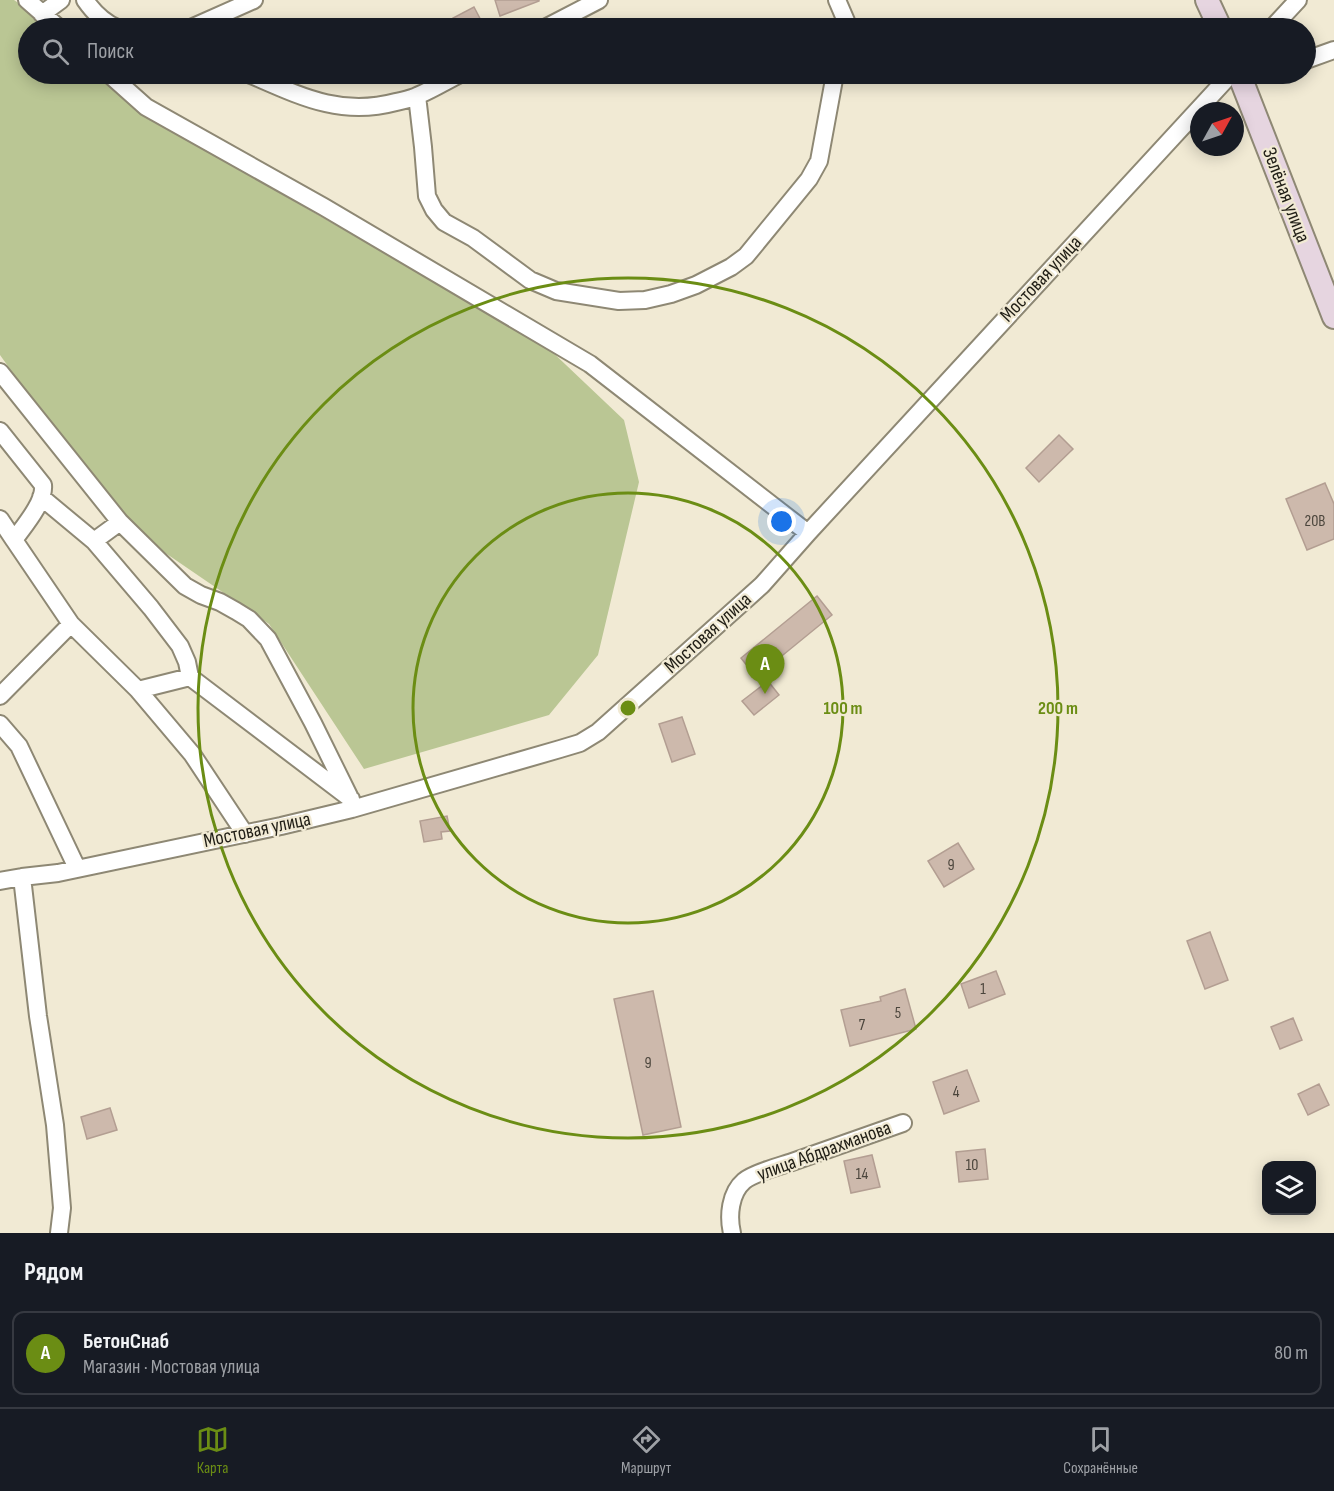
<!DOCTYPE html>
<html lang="ru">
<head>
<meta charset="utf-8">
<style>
	body { margin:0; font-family:"Sofia Sans Condensed",sans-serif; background:#20242c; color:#f1f3f6 }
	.controls { position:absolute; right:18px; bottom:18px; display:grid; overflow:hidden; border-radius:12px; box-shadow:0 3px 15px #0003 }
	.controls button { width:54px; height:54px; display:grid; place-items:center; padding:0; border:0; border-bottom:2px solid #363941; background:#171b24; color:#f1f3f6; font:30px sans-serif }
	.compass { position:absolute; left:1190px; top:102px; width:54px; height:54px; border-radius:50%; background:#171b24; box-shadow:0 3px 15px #0003; rotate:50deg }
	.you { position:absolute; left:782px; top:522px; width:21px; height:21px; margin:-15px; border:4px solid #fff; border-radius:50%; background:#1a73e8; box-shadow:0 0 0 9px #1a73e833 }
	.badge { display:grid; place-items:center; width:39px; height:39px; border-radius:50%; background:#6b8d14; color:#fff; font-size:20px; font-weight:700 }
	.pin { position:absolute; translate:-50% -50px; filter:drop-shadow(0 2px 3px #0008) }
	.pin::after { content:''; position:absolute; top:32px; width:21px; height:18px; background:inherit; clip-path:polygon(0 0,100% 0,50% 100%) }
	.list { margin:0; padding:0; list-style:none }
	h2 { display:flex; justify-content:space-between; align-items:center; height:78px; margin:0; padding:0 24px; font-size:26px }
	h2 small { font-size:20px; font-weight:400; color:#9ea1a6 }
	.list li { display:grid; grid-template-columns:39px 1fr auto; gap:18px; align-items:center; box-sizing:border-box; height:84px; margin:0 12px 12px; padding:0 12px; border:2px solid #363941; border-radius:12px }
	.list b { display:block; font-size:22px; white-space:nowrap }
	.list p { margin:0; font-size:20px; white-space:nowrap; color:#9ea1a6 }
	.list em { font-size:20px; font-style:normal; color:#9ea1a6 }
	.icon { flex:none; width:33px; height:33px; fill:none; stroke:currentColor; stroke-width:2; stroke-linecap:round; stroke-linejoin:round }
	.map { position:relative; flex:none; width:1334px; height:1233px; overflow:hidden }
	.search { position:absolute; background:#171b24; box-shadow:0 3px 15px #0003; left:18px; right:18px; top:18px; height:66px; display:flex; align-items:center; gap:15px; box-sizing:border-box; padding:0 21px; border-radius:33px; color:#9ea1a6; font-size:22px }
	.sheet { height:174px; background:#171b24 }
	nav { display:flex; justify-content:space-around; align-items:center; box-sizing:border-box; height:84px; border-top:2px solid #363941; background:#171b24; font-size:16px; color:#9ea1a6 }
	nav a { display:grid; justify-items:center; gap:3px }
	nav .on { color:#6b8d14 }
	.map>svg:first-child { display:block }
	.green { fill:#bac694 }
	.building { fill:#cdb9ac; stroke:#b39e92; stroke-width:1.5 }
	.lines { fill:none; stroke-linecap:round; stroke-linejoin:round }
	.minor-casing { stroke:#8e8874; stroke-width:20 }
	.secondary-casing { stroke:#8e8874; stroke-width:26 }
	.minor { stroke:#fff; stroke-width:16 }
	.secondary { stroke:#e6d5e0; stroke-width:22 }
	.ring { fill:none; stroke:#6b8d14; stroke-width:3 }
	.labels { text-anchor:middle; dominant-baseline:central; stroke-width:4.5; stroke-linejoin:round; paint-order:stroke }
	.number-label { font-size:16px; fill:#4b453c }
	.street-label { font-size:20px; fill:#201e16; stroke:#f1ead4 }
	.centre { fill:#6b8d14; stroke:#f1ead4; stroke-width:3 }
	.ring-label { font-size:18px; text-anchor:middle; font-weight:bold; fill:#6b8d14; stroke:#f1ead4; stroke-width:4.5; stroke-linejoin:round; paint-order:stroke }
</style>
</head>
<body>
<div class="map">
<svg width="1334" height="1233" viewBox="0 0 1334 1233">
	<rect width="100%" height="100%" fill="#f1ead4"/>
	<path class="green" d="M0,0h14l41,28h-27v46h76l42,42 400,230 78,74 15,62 -41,173 -49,60 -185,54 -95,-145 -149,-102 -120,-167z"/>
	<path class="building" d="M495,0h44v1l-39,15z
		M474,7l11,21h-27l-5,-10z
		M1059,435l14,14 -34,33 -13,-14z
		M1325,483l9,21v35l-27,11 -21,-51z
		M817,596l15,19 -76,62 -15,-19z
		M768,681l11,14 -25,20 -12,-14z
		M682,717l13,37 -23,8 -13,-38z
		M447,816l3,15 -9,1 1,7 -18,3 -4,-21z
		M958,843l16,26 -30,18 -16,-26z
		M1210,932l18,48 -23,9 -18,-48z
		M996,971l9,23 -36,14 -8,-24z
		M905,989l11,40 -66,17 -9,-36 40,-9 -1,-4z
		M653,991l28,136 -38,8 -29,-136z
		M1293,1018l9,22 -22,9 -9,-22z
		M967,1070l12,31 -35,13 -11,-32z
		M1319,1084l10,21 -21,10 -10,-21z
		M110,1108l7,22 -30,9 -6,-22z
		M985,1149l3,30 -29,3 -3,-30z
		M872,1155l8,32 -29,6 -7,-32z"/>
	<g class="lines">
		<g class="minor-casing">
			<path id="minor" d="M27,0l32,28
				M85,0c9,13 18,22 32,28
				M837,0l9,21 -1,7
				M42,14l19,-14
				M191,28l63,-28
				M545,28l54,-28
				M1272,28l26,-28
				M1306,60l28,-10
				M109,74l37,33 178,100 266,157 218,169
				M249,74c51,22 91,43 147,28 8,-2 16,-3 23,-7 14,-6 27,-14 41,-21
				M417,96l6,51 4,49 7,14 10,12 29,16 57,42 26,11 63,10 26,-1 26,-6 25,-9 35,-18 15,-11 63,-77 10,-18 16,-87
				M0,372l120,150 -26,19 -53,-44
				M0,431l43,54c2,17 -19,41 -29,55l-14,-21
				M120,522l65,64 16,9 19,7 16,9 13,8 19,20 45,84 36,73
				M14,540l57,84 67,66 52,-13 161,122 1,10
				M94,541l57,67 29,38 7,16 3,15
				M138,690l54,64 53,80
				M0,696l71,-72
				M0,724l19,22 58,122
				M22,877l16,139 17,109 7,83 -3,25
				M0,881l22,-4 36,-4 223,-47 71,-17 208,-60 20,-6 18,-11 164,-147 46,-52 423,-459
				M732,1233c-4,-17 -2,-40 12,-52 9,-8 36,-15 48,-19 37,-13 74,-26 111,-39"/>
		</g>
		<g class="secondary-casing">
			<path id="secondary" d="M1207,0l13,28
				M1239,74l95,243"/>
		</g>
		<use href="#minor" class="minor"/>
		<use href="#secondary" class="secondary"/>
	</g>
	<g class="ring">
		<circle cx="628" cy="708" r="215"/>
		<circle cx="628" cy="708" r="430"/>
	</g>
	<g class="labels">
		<g class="number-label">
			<text x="1315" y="521">20В</text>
			<text x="951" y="865">9</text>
			<text x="983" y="989">1</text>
			<text x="898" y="1013">5</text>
			<text x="862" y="1025">7</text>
			<text x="648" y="1063">9</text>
			<text x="956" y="1092">4</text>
			<text x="972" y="1165">10</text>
			<text x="862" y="1174">14</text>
		</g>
		<g class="street-label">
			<text transform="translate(1286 195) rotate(69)">Зелёная улица</text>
			<text transform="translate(1041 279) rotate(-47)">Мостовая улица</text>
			<text transform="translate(708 633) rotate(-42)">Мостовая улица</text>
			<text transform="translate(257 830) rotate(-12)">Мостовая улица</text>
			<text transform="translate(824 1151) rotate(-20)">улица Абдрахманова</text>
		</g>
	</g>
	<circle cx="628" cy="708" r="9" class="centre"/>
	<g class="ring-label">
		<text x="843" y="714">100 m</text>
		<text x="1058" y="714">200 m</text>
	</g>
</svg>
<div class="controls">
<button><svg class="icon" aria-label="layers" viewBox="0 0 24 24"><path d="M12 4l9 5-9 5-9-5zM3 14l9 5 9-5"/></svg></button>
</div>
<svg class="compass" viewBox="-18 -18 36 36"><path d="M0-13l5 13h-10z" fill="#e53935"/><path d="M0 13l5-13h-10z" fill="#9ea1a6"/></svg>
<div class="you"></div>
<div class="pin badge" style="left:765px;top:694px">A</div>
<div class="search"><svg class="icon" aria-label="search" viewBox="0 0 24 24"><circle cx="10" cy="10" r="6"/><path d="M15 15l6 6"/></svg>Поиск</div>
</div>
<section class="sheet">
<h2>Рядом<small></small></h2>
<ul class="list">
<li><span class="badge">A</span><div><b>БетонСнаб</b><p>Магазин · Мостовая улица</p></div><em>80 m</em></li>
</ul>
</section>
<nav>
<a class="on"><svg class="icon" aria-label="map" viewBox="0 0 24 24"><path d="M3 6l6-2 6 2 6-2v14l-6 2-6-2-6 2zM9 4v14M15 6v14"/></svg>Карта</a>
<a><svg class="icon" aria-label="directions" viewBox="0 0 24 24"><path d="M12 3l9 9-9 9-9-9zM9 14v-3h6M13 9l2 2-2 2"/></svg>Маршрут</a>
<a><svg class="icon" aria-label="saved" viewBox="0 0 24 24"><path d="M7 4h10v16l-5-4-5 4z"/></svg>Сохранённые</a>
</nav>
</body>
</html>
